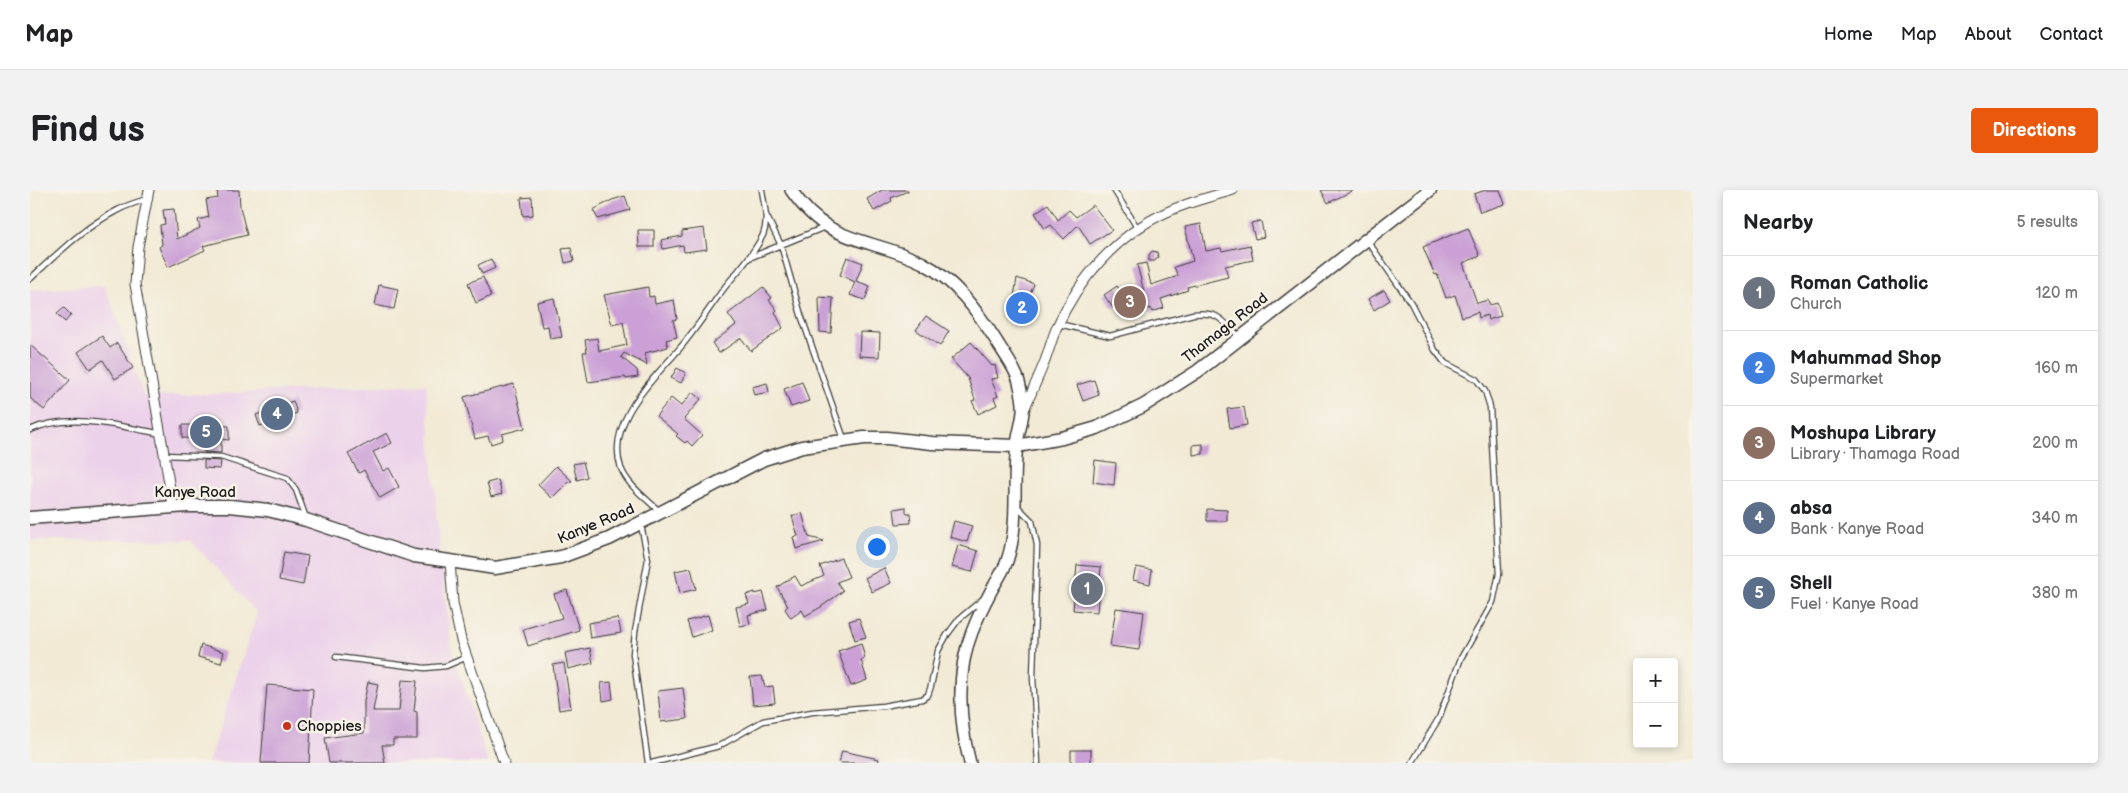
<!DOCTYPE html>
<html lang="en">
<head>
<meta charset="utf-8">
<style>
	body { margin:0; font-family:"Balsamiq Sans",sans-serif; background:#f2f2f2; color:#202124 }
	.controls { position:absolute; right:15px; bottom:15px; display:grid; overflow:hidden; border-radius:5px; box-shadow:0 2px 8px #0003 }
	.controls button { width:45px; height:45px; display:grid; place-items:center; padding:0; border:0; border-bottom:1px solid #e0e0e0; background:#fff; color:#202124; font:25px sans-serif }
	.you { position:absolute; left:846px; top:356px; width:18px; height:18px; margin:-12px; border:4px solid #fff; border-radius:50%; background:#1a73e8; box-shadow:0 0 0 8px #1a73e833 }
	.badge { display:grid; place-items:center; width:32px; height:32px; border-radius:50%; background:#ea580c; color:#fff; font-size:16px; font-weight:700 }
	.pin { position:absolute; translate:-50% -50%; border:2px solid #fff; box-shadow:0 1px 5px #0006 }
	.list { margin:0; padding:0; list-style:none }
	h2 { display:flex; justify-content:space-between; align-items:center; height:65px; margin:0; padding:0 20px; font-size:21px }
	h2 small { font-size:16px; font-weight:400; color:#757577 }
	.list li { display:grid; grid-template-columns:32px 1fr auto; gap:15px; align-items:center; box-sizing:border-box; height:75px; padding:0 20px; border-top:1px solid #e0e0e0 }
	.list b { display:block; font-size:19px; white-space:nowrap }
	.list p { margin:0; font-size:16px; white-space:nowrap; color:#757577 }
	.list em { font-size:16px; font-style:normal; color:#757577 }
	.map { position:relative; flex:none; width:1663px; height:573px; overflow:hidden; border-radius:5px }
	header { display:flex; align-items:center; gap:30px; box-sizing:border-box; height:70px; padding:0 25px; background:#fff; border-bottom:1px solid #e0e0e0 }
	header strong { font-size:24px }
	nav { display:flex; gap:28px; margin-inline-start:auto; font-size:18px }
	.intro { display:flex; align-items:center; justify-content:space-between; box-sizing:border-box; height:120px; padding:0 30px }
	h1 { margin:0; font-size:35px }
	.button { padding:12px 22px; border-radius:5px; background:#ea580c; color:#fff; font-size:18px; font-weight:700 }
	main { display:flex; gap:30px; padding:0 30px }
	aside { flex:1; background:#fff; border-radius:5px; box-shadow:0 2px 8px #0003 }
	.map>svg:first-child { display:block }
	.built { fill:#ecd1ea }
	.building { fill:#cba0d6 }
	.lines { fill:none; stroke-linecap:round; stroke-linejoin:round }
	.service-casing { stroke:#3c3b38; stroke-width:7 }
	.minor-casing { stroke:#3c3b38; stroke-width:11 }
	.tertiary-casing { stroke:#3c3b38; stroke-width:14 }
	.secondary-casing { stroke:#3c3b38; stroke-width:15 }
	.service { stroke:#fff; stroke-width:4.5 }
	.minor { stroke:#fff; stroke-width:9 }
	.tertiary { stroke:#fff; stroke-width:11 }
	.secondary { stroke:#fff; stroke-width:12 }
	.poi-dot { fill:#c8321e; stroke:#f7f3e8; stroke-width:2 }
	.labels { text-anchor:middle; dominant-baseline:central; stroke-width:5; stroke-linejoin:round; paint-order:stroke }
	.street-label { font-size:15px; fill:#1c1c1c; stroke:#f7f3e8 }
	.poi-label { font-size:15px; fill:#1c1c1c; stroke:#f7f3e8; text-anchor:start }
</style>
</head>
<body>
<header>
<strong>Map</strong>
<nav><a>Home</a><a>Map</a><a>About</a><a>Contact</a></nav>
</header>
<div class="intro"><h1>Find us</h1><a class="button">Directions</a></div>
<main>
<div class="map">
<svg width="1663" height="573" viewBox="0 0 1663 573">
	<rect width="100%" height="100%" fill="#f7f3e8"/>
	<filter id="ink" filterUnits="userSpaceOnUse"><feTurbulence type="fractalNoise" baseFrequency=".02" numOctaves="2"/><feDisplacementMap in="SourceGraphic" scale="10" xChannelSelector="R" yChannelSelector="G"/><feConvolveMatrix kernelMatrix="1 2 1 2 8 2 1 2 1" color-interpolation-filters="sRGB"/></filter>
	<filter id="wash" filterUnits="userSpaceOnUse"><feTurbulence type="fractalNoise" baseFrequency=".0096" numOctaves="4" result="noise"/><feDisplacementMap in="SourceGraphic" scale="20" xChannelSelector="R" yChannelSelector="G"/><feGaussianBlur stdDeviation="1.12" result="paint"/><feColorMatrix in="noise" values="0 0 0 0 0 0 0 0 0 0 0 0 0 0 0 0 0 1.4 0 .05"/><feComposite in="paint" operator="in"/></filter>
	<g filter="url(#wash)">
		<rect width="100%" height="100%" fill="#f2ead5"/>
		<path class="built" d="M75,96l39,111 282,-13 13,159 12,103 37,117h-280l49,-150 -67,-73h-160v-250z"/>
		<g id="blocks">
			<path class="building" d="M187,0h22l1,17 7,28 -44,11 2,4 -37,17 -9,-20 3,-2 -2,-20 5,-1 -2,-14 11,-1 3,30 23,-11 -2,-8 11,-3 -3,-17 12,-2z
				M852,0h26v1l-17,7 1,3 -18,10 -7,-12z
				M1291,0h33l-26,13z
				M1456,0h14l5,14 -25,8 -6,-18z
				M595,6l5,14 -32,9 -5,-9 19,-10z
				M502,7l1,18 -10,1 -2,-18z
				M1018,14l10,16 11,-10 7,7 17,-12 19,25 -22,14 -12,-19 -14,14 -13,-14 -6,4 -10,-16z
				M1231,31l3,16 -9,2 -4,-16z
				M1171,34l5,27 15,-3 1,3 28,-6 3,15 -28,6 3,11 -41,10 1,3 -27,9 3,9 -12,4 -2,-4 -18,6 -6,-16 18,-6 -7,-27 9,-2 5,22 27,-9 -4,-9 19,-6 -8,-34z
				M674,38l3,21 -23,3 -1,-7 -20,4 -2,-9 21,-4v-5z
				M1438,38l12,28 -17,7 14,40 11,-3 2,5 7,-2 4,13 -13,4 -1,-5 -8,3 -1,-6 -16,5 -7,-22 -9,3 -9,-24 -2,1 -12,-28z
				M608,40h16v17h-15z
				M541,58l3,13 -9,2 -3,-14z
				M1122,61l5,1 1,5 -3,4h-6v-6z
				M817,67l16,6 -7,18 14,5 -5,14 -15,-5 5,-13 -15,-7z
				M461,69l4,9 -13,6 -4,-9z
				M453,87l8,19 -15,7 -8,-20z
				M987,88l17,6 -6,15 5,1 -4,20 -18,-4z
				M349,95l19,4 -4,20 -19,-4z
				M1087,96l9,13 -13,9 -9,-13z
				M618,97l1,10 5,-1 1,8 19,-4 3,19 -4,1 4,17 -11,3 2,7 -23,6 2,12 -23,-12 -3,4 16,13 1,7 -12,2 -1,-2 -37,5 -5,-30h4l-2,-12 12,-2 2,13 28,-6 -4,-23 -11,3 -8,-30z
				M733,97l9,11 -3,2 8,10 -2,2 8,16 -32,23 -10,-13 -22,15 -7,-10 24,-18 -8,-11z
				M1354,100l6,10 -16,10 -6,-11z
				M789,107l14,1 -2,35 -11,-1z
				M524,108l8,39 -12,2 -2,-13 -6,1 -5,-25z
				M34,118l7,7 -6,7 -8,-8z
				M896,126l23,15 -9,15 -24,-16z
				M830,142l20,1 -1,24 -20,-1z
				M72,146l8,12 7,-5 16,25 -18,11 -12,-19 -13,9 -12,-17z
				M941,152l21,24 3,-1 3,13 -7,1 7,17 -4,2 3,7 -19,9 -6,-13 3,-1 -7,-22 -17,-19z
				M0,155l40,35 -26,30 -14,-12z
				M647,178l9,5 -5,10 -10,-5z
				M1064,190l5,15 -16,6 -6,-16z
				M772,192l7,19 -18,6 -7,-18z
				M737,193l2,9 -15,3 -2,-8z
				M484,194l11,44 -23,6 1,6 -12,4 -3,-8 -13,3 -11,-42z
				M663,202l8,7 -17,20 18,16 -10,11 -5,-5 -2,2 -9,-7 2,-2 -22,-18 15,-18 10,8z
				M263,211l4,12 -37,13 -4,-11z
				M1214,217l3,18 -17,3 -3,-19z
				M152,235l47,1v14l-8,-1v14l-17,-1 1,-13 -23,-1z
				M357,243l5,10 -19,9 10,19 6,-3 10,19 -19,11 -16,-28 -5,3 -11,-19z
				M1173,254v10l-10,1v-10z
				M174,270l17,1 -1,8 -16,-1z
				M1065,270l21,3 -2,22 -21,-3z
				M553,272l4,15 -10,3 -4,-16z
				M526,276l16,15 -4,1 -16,16 -14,-13z
				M468,290l4,14 -11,3 -4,-14z
				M876,317v6h4l1,10 -15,1 -2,-15z
				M1177,319l20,1v11h-20z
				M772,323l7,24 15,4 -28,8 -3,-12 5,-1 -6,-20z
				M924,331l18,5 -5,16 -17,-5z
				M928,355l20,6 -6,21 -20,-5z
				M254,362l24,4 -5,29 -24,-5z
				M811,368l8,19 -12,5 6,9 -22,16 -16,9 -3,-6 -11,8 -6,-9 3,-3 -11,-19 18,-11 6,10 23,-10 -4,-10z
				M1047,375l24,2 -4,45 -24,-2z
				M1106,377l16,3 -2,14 -17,-4z
				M661,378l5,21 -16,4 -5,-22z
				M854,378l7,15 -19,9 -7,-14z
				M537,400l12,40 -51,16 -5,-17 39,-11 -8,-24z
				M725,402v2l8,-2 5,18 -20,5 2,9 -10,2 -4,-19 13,-3 -3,-9z
				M1086,418l28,4 -5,38 -29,-4z
				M678,425l4,15 -20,7 -5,-16z
				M588,428l3,15 -31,5 -2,-15z
				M829,428l7,19 -11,3 -6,-19z
				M831,453l4,15 -4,2 6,20 -16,6 -13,-35z
				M171,455l23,7 -3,11 -23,-6z
				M560,458l3,15 -25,6 -3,-16z
				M534,473l7,45 -12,2 -6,-45z
				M732,486l3,11 8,-1 2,17 -22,2 -3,-28z
				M372,490l15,1 -3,30 3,1v27h-24v6h-11l3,18h-56l-4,-25 39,-5v-32l4,-19 10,2 -5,27h26z
				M581,492l2,17 -10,2 -2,-18z
				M237,495l46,4 -4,74h-48z
				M653,498l4,31 -26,3 -3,-31z
				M1041,560h20v13h-20z
				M812,561l37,8 -1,4h-39z"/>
		</g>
	</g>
	<g filter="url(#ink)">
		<use href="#blocks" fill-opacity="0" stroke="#3c3b38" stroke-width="1"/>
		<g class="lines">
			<g class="service-casing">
				<path id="service" d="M1084,0l24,39
					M736,25l15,30 20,70 43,124
					M1337,50l44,63 24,47 10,13 31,16 9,12 5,16 9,167 -6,28 -32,56 -22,60 -27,45
					M719,68l76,-31
					M0,89c27,-25 54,-52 88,-69 9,-5 19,-8 29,-11
					M1029,134l51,12 83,-22c26,-3 28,6 46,22
					M0,240c39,-18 91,-4 131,4
					M134,265l57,2 66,21 9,12 10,28
					M987,316l15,15 5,24 -4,132 5,86
					M629,321c-13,-13 -31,-25 -38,-43 -16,-46 33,-89 59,-120 16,-19 30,-41 45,-61 13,-16 29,-33 38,-52 6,-15 1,-30 -1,-45
					M611,335l7,34 -13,73 -2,22 15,109
					M306,467l89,11 21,-2 21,-9
					M622,573l67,-17 44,-25 49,-9 71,-6 39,-7 6,-4 3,-9 7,-35 9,-16 12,-16 24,-20"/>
			</g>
			<g class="minor-casing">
				<path id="minor" d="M119,0l-11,57 -3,37 38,222
					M994,220c7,-16 14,-32 21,-49 4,-11 7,-22 11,-32 22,-50 62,-95 111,-117 21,-10 44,-15 66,-22
					M420,371l3,42 8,37 43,123"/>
			</g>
			<g class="tertiary-casing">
				<path id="tertiary" d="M761,0c39,57 78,46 132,73 32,17 55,49 74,79 7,12 19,27 22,40 2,8 5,21 4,30 -1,11 -5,22 -6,33 -5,40 3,77 -10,116 -4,11 -11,21 -16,30 -7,13 -14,28 -19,41 -16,40 -13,90 -2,131"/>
			</g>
			<g class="secondary-casing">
				<path id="secondary" d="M0,328l157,-12h43l38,4 38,10 108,36 36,5 45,7 66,-11 48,-18 155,-80 38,-12 62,-9h23l45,5 85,3 45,-8 35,-10 46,-22 55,-35 232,-181"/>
			</g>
			<use href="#service" class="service"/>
			<use href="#minor" class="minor"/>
			<use href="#tertiary" class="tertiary"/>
			<use href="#secondary" class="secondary"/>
		</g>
	</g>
	<circle class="poi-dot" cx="257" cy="536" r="5"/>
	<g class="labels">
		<g class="street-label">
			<text transform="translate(1195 138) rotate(-38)">Thamaga Road</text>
			<text x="165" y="302">Kanye Road</text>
			<text transform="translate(566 334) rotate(-23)">Kanye Road</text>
		</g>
		<g class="poi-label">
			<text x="267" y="536">Choppies</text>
		</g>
	</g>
</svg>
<div class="controls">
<button>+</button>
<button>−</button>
</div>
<div class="you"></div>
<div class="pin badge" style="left:1057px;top:399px;background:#6b7280">1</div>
<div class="pin badge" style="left:992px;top:118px;background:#3f7fe0">2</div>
<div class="pin badge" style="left:1100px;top:112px;background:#8d6e63">3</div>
<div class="pin badge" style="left:247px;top:224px;background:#5c6f8a">4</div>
<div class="pin badge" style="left:176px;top:242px;background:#5c6f8a">5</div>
</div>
<aside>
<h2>Nearby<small>5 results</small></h2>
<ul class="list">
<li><span class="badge" style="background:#6b7280">1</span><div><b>Roman Catholic</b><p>Church</p></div><em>120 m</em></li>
<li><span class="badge" style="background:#3f7fe0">2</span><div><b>Mahummad Shop</b><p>Supermarket</p></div><em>160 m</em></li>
<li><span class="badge" style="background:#8d6e63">3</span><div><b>Moshupa Library</b><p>Library · Thamaga Road</p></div><em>200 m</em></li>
<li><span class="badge" style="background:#5c6f8a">4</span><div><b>absa</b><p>Bank · Kanye Road</p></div><em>340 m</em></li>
<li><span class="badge" style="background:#5c6f8a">5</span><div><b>Shell</b><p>Fuel · Kanye Road</p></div><em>380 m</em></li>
</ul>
</aside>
</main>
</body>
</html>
